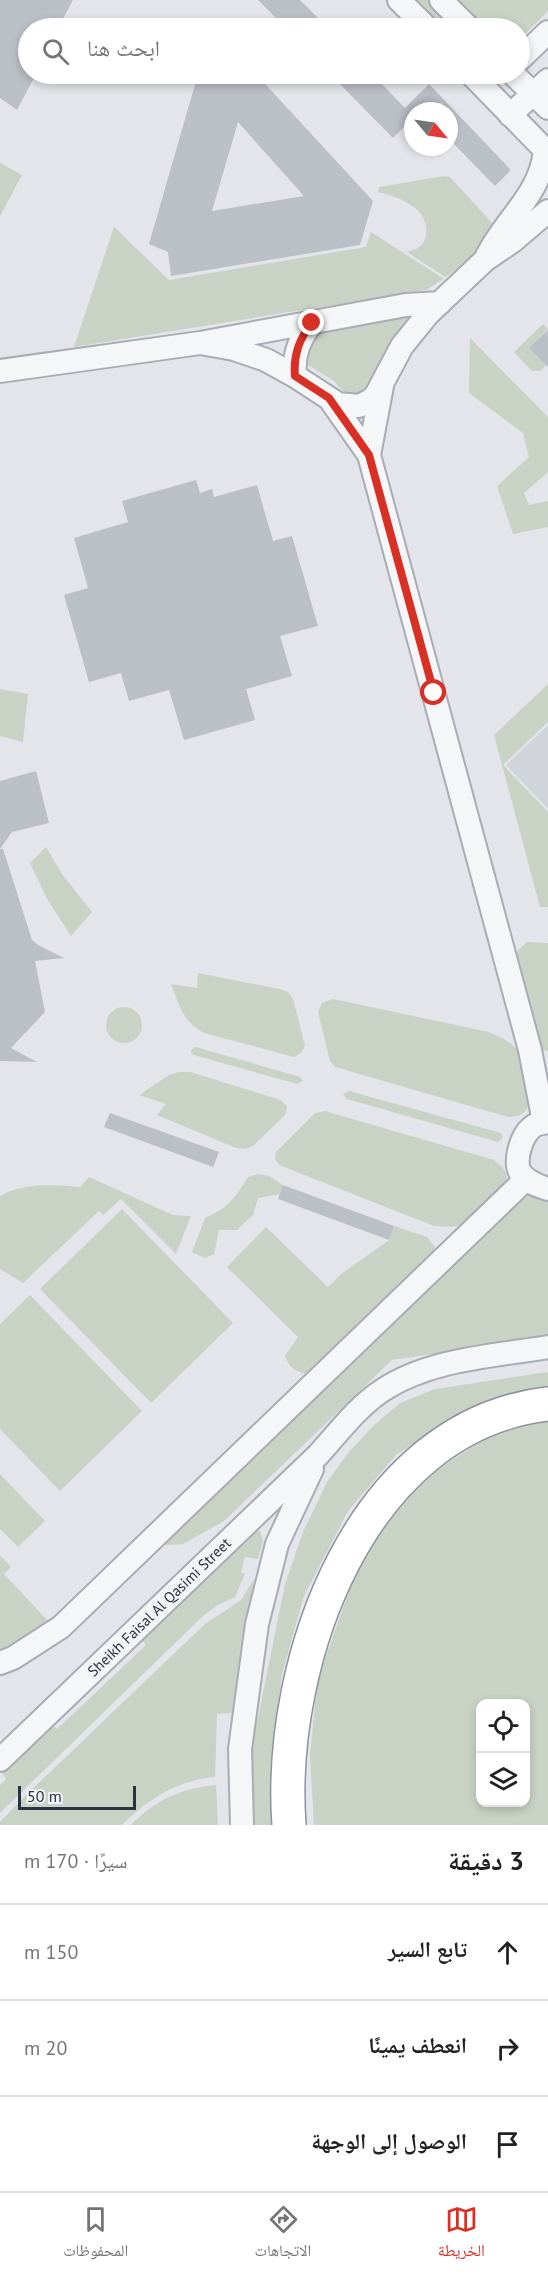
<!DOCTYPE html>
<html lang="ar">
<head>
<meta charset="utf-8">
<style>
	body { margin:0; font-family:"PT Sans","Noto Naskh Arabic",sans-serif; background:#f6f6f6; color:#202124; direction:rtl }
	.controls { position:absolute; right:18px; bottom:18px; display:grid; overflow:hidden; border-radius:12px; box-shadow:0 3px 9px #0003 }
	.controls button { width:54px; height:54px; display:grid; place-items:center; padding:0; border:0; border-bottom:2px solid #e0e0e0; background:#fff; color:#202124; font:30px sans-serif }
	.compass { position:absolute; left:404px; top:102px; width:54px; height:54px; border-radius:50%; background:#fff; box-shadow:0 3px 9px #0003; rotate:119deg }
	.scale { position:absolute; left:18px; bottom:15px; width:118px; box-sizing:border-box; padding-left:6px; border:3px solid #2c3340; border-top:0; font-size:16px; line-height:21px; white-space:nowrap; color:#2c3340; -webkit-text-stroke:4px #f2f4f7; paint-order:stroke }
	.stop { position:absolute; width:18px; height:18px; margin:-14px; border:4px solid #d93025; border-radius:50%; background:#fff }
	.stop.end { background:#d93025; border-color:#fff; box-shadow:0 2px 6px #0008 }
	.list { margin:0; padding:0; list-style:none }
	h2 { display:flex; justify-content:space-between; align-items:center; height:78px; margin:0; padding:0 24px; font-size:26px }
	h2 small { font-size:20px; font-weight:400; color:#757577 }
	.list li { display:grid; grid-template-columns:39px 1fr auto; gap:18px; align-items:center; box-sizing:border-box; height:96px; padding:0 24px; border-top:2px solid #e0e0e0 }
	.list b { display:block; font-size:22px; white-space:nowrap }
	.list em { font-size:20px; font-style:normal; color:#757577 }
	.icon { flex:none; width:33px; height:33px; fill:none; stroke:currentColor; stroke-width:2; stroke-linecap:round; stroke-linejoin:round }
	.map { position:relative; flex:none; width:548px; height:1825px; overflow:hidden; direction:ltr }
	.search { position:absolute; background:#fff; box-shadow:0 3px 9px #0003; left:18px; right:18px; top:18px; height:66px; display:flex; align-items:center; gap:15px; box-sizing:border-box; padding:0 21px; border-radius:33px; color:#757577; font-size:22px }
	.sheet { height:366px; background:#fff }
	nav { display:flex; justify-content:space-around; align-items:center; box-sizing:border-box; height:84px; border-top:2px solid #e0e0e0; background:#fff; font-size:16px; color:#757577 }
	nav a { display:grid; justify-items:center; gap:3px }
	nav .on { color:#d93025 }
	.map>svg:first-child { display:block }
	.built { fill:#d1d5db }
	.green { fill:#c8d3c5; fill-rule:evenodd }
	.building { fill:#bbbfc6; fill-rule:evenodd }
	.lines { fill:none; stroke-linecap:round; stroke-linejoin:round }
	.minor-casing { stroke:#a8acb4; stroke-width:26 }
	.highway-casing { stroke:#8c939f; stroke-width:36 }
	.minor { stroke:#f5f6f8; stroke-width:22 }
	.highway { stroke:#fff; stroke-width:33 }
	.route { stroke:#d93025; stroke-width:8 }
	.labels { text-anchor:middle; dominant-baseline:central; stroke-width:5; stroke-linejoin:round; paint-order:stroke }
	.street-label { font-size:15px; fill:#2c3340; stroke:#f2f4f7 }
</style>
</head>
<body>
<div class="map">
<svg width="548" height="1825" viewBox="0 0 548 1825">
	<rect width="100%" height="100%" fill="#e3e5ea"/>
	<path class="built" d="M548,725v84l-42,-44z"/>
	<path class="green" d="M417,0h14l27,28h-14z
		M457,0h91v11l-24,24 -4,1v-8h-35z
		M0,163l22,12 -22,41z
		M444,176l6,1 43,47c-13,25 -24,38 -48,53l-38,-25c11,-3 17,-6 19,-17 4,-27 -27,-38 -48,-43l1,-5z
		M114,227l55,53 197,-33 5,-15 73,47 -18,11 -352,57z
		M425,308l-53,115 -38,-42 -31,-19 -6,-31z
		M543,324l5,5 -18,19 16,17 -5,6h-9l-18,-19z
		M470,338l78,79v55l-24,21 5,12 19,-4v26l-35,7 -16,-48 32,-29 -6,-24 -54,-40z
		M548,684v38l-45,43 45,47v95h-8l-46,-172z
		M0,689l28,5 -5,48 -23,-6z
		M46,847l16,27 30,38 -21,24 -25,-39 -16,-34z
		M527,942l21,1v108l-7,-1 -26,-93 4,-8z
		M198,973l81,16 9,3 5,7 12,47 -4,7 -7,4 -90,-24c-22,-12 -24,-27 -33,-49l26,4z
		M333,999l156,33c11,5 24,10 30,21 4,6 4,16 6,23 4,19 11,41 -17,41l-173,-50 -5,-6 -12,-49 4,-9z
		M106 1025a18 18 0 1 1 36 0a18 18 0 1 1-36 0Z
		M196,1047l104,30 3,4 -6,3 -103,-29 -3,-3 1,-3z
		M179,1072h11l91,28 6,6 -2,9 -32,31 -7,3 -10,-1 -79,-33 9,-11 -27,-9 30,-20z
		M349,1091l152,42 2,5 -5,4 -151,-43 -4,-5z
		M325,1111l169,49c6,5 13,10 13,18 0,10 -32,41 -41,45 -10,5 -20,4 -32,3l-155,-61 -4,-6 1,-7 39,-39z
		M258,1174l11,2 14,9 -3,9 -22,4 -5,17 -16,15h-18l-5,24 -9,4 -13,-6 13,-34c23,-10 30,-20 43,-41z
		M89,1177l84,38 18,1 -15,38 -55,-55 -18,16 -4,-4 -76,72 -23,-14v-73c26,-14 52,-11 80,-9z
		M528,1191l20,5v141l-156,23 -168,161 -41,23 -28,2z
		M122,1209l111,114 -82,80 -111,-114z
		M394,1226l33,11 8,10 -4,12 -125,115c-12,-3 -17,-7 -21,-18l13,-19 -71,-70 39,-40 62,60 12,-12 49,-35z
		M30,1295l112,116 -82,80 -60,-62v-105z
		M548,1372v16l-93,28 -59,39 -48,56 -44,85 -22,78 -8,64 5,87h-24l-3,-78 33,-163 18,-52 24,-50 22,-30 23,-25 28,-24 35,-14z
		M548,1420v405h-234l-4,-69 7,-74 41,-117 28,-46 32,-37 66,-43 33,-12zM480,1704h46v98h-46z
		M0,1474l45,47 -27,26 -18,-18z
		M253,1529l7,2 3,11 -5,17 -13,-2 -4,15 4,2 -10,23 -17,8 -15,11 -203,197v-28l6,-6 -6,-10 49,-48 8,8 89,-84 -9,-10z
		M0,1555l11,12 -7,7 45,48 -38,26 -11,4z
		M254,1579l-22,134 -15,1 -2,63c-37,3 -67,22 -93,48h-122v-3l27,-28 178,-170 36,-24z
		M216,1785l2,40h-87c24,-25 51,-37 85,-40z"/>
	<path class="building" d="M0,0h73l-15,28h-30v46h8l-19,36 -17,-12z
		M258,0h42l28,28h-42z
		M198,74h58l117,127 -13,44 -189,31 -3,-24 -19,-8zM238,122l66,74 -92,15z
		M330,74h42l33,34 24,-24 82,86 -16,16 -46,-47v-28h-36v7l-20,20z
		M548,330v37l-19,-19z
		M196,480l4,13 12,-4 2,8 43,-12 16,56 19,-5 26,90 -38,10 12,40 -46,13 9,31 -71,20 -15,-50 -40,11 -8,-28 -32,9 -25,-87 24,-7 -14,-50 54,-16 -6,-21z
		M36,771l13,52 -37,9 -12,17v-68z
		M0,849h3l29,91 6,5 26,13 -29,3 10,51 -34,36 26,14 -37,-1z
		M110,1113l109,39 -6,15 -109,-40z
		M283,1185l111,41 -5,14 -111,-41z"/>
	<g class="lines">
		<g class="minor-casing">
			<path id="minor" d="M399,0l28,28
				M441,0l28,28
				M520,59l28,-27
				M471,74l77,79
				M513,74l35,34
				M510,115l38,-35
				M487,256c19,-38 54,-62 58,-106
				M200,343l34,6 32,11 29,16 43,28 21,2 10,-5 7,-6 26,-49 26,-32 57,-54 28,-19 35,-30
				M0,371l200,-28 206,-38 34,-2
				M295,376c-2,-21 4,-37 17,-53
				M329,398l40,57 161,595 14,72
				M369,455l13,-69
				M548,1122c-6,1 -13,2 -17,6 -10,9 -17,33 -11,44 6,10 18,14 28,17
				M0,1663l13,-5 48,-31 465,-448
				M0,1760l318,-305c20,-22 40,-49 65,-65 47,-31 111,-34 165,-43
				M242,1825l-2,-76 17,-125 20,-80 35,-75"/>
		</g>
		<g class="highway-casing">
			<path id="highway" d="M289,1825c-12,-164 72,-400 259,-421"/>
		</g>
		<use href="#minor" class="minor"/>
		<use href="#highway" class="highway"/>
	</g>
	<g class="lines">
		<path class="route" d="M312,323c-13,16 -19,32 -17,53l34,22 40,57 65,238"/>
	</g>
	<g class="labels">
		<g class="street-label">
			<text transform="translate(159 1607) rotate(-44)">Sheikh Faisal Al Qasimi Street</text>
		</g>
	</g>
</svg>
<div class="controls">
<button><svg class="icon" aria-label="locate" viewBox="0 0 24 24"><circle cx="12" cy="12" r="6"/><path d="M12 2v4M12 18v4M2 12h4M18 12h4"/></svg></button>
<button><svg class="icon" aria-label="layers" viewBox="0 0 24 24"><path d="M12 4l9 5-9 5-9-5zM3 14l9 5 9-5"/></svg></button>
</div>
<svg class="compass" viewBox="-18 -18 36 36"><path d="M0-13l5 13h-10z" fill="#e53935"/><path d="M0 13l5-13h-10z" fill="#757577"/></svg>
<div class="scale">50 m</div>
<div class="stop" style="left:434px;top:693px"></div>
<div class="stop end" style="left:312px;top:323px"></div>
<div class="search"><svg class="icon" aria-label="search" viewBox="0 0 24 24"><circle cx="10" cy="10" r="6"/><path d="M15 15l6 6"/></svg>ابحث هنا</div>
</div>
<section class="sheet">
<h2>3 دقيقة<small>سيرًا · 170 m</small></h2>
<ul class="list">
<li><svg class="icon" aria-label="ahead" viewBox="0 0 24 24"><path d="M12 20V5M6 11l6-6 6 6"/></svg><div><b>تابع السير</b></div><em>150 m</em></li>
<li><svg class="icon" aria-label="right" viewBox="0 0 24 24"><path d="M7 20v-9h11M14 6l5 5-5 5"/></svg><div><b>انعطف يمينًا</b></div><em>20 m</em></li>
<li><svg class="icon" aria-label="arrive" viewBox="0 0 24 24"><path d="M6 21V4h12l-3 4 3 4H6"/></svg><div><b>الوصول إلى الوجهة</b></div></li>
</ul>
</section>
<nav>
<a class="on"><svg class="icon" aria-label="map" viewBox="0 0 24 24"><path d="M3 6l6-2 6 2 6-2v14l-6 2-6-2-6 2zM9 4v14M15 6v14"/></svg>الخريطة</a>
<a><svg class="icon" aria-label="directions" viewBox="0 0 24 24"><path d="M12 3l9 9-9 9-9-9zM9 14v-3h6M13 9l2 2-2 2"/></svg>الاتجاهات</a>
<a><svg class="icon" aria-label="saved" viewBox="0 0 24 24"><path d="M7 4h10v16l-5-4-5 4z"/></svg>المحفوظات</a>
</nav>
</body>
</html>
